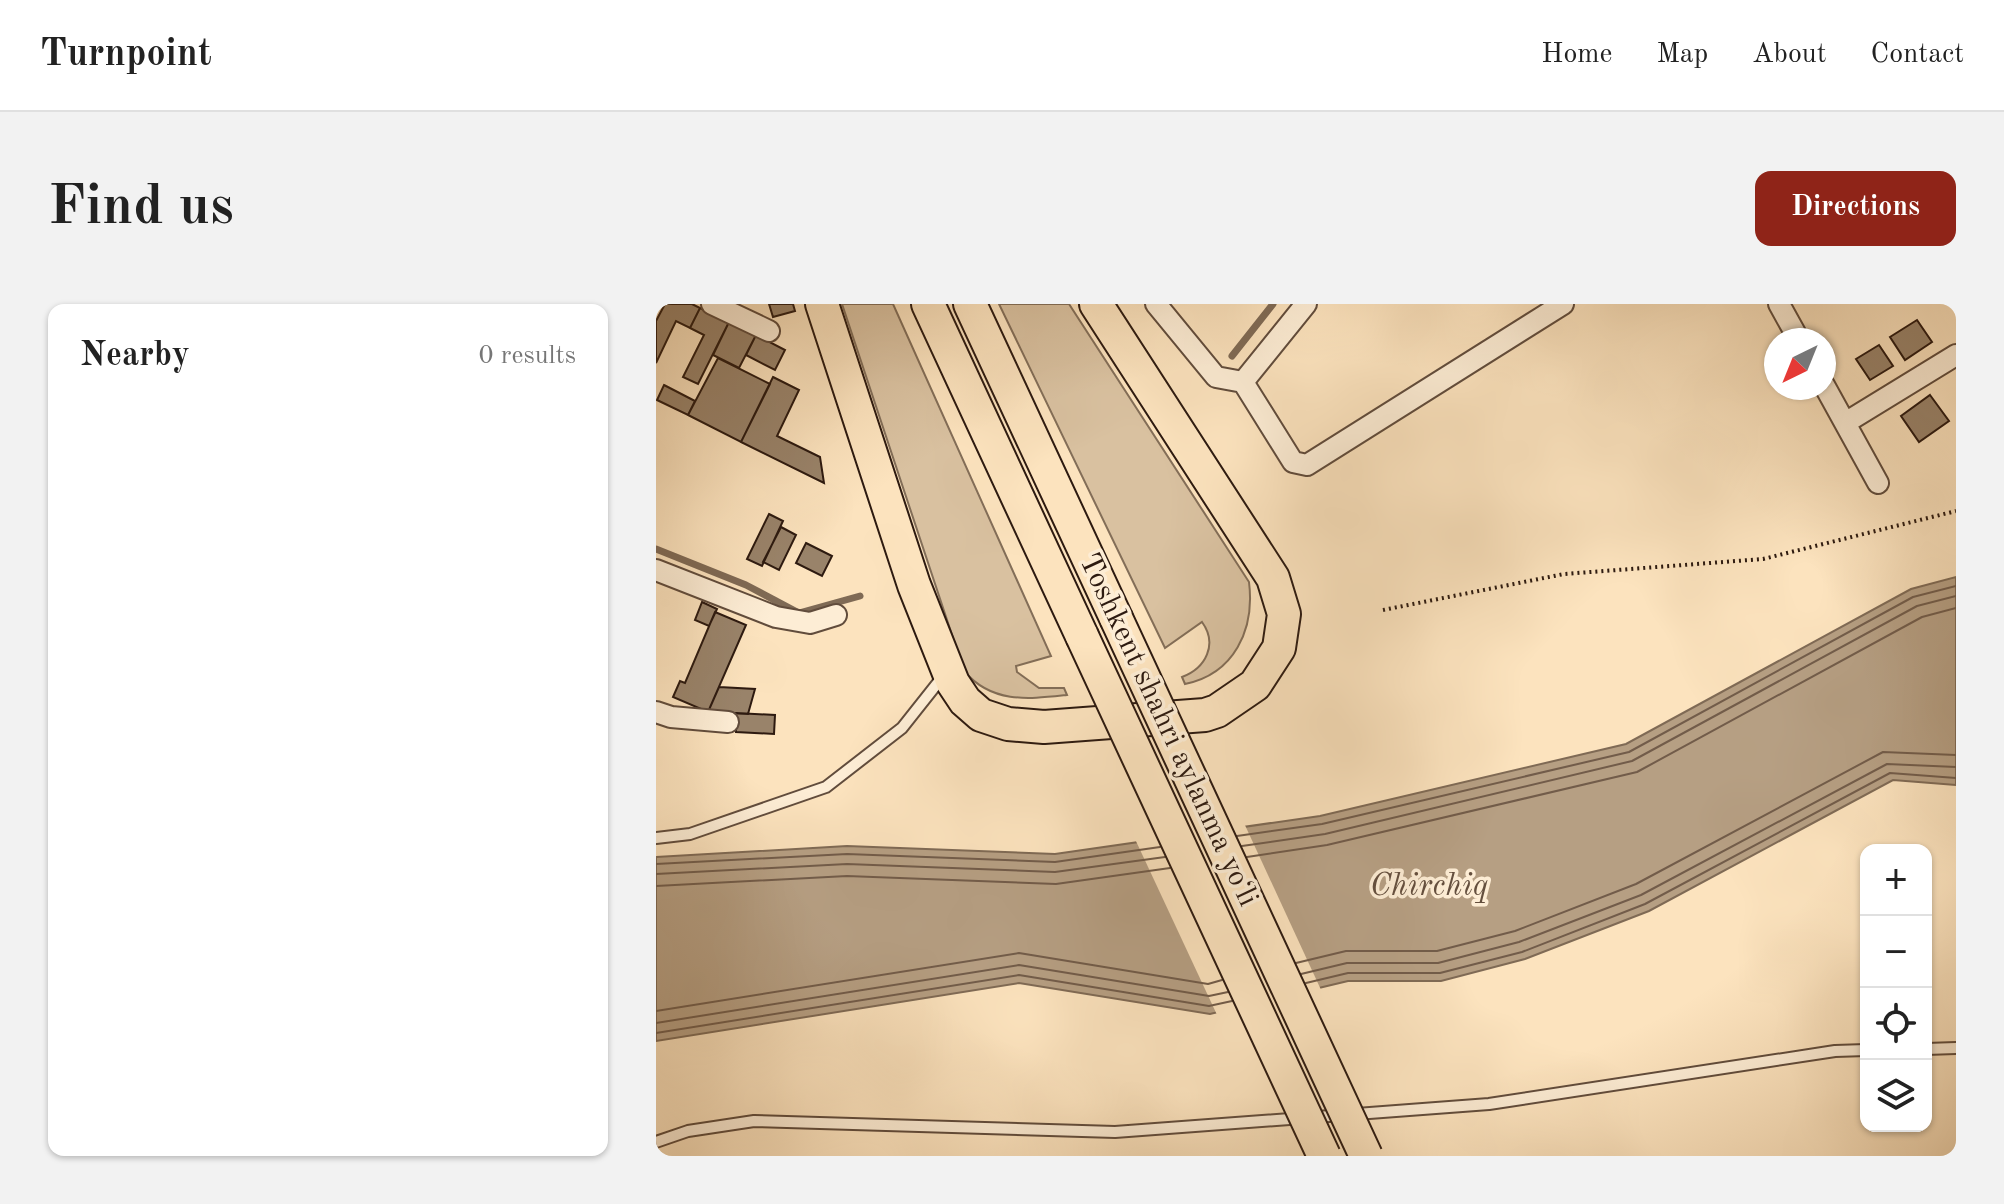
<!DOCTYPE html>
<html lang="en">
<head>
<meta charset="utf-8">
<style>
	body { margin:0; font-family:"Old Standard TT",serif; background:#f2f2f2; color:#222 }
	.controls { position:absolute; right:24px; bottom:24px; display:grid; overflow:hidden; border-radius:16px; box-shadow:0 2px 6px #0004 }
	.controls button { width:72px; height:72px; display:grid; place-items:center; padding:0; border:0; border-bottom:2px solid #e0e0e0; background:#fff; color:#222; font:40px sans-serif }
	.compass { position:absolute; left:1108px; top:24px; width:72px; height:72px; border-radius:50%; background:#fff; box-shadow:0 2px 6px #0004; rotate:223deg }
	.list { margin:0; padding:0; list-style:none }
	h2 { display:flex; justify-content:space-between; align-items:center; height:104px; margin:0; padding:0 32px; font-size:34px }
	h2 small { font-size:26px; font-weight:400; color:#767676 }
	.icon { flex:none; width:44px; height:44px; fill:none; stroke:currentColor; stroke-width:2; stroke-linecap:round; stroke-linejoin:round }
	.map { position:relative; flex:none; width:1300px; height:852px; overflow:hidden; border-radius:16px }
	header { display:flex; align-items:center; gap:48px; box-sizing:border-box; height:112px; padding:0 40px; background:#fff; border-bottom:2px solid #e0e0e0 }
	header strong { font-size:38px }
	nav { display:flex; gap:44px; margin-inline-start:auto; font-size:28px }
	.intro { display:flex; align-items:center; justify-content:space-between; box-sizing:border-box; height:192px; padding:0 48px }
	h1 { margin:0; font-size:56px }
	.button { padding:20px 36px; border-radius:16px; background:#8f2418; color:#fff; font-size:28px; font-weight:700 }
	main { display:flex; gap:48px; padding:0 48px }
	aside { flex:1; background:#fff; border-radius:16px; box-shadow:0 2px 6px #0004 }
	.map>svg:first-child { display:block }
	.green { fill:#d9c1a0; stroke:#836e58; stroke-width:2 }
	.water { fill:#b69f83; stroke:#7f6a55; stroke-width:2 }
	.pier { fill:#fce3be }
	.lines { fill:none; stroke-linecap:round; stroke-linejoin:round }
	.shore { stroke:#725c4a; stroke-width:2 }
	.stream { stroke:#7f6a55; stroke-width:7 }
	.building { fill:#99836a; stroke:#2d1a10; stroke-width:2 }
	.service-casing { stroke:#614c3c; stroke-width:14 }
	.minor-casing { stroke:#614c3c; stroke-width:24 }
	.trunk-casing { stroke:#2d1a10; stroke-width:36 }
	.path { stroke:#2d1a10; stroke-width:4; stroke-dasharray:2 4; stroke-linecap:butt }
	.service { stroke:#fdedd5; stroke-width:10 }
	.minor { stroke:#fdedd5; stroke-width:20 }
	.trunk { stroke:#fce3be; stroke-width:32 }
	.trunk-bridge-casing { stroke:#2d1a10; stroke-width:36; stroke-linecap:butt }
	.trunk-bridge { stroke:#fce3be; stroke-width:32 }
	.labels { text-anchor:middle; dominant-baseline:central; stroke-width:7; stroke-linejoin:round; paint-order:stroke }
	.street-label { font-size:30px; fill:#2d1a10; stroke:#fdedd5 }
	.water-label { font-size:32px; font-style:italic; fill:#644f3e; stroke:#fdedd5 }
</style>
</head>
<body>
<header>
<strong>Turnpoint</strong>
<nav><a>Home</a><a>Map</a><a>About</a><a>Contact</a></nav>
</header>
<div class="intro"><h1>Find us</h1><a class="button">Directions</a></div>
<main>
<aside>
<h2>Nearby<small>0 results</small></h2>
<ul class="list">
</ul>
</aside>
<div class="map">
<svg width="1300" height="852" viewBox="0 0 1300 852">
	<rect width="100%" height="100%" fill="#fce3be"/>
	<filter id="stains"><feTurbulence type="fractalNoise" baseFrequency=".0025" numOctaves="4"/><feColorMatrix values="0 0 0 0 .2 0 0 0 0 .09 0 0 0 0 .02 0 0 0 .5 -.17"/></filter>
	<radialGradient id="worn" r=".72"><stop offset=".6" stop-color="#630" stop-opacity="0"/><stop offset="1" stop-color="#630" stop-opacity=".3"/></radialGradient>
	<path class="green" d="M186,0h51l158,352 -35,10 1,6 22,16h25l3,7c-38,4 -75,9 -103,-24z
		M343,0h70l180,278c6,48 -15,92 -64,102l-3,-7c24,-9 36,-33 20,-55l-37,26z"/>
	<path class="water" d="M1300,273v208l-63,-5 -244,131 -124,48 -84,22h-93l-138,33 -191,-31 -363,58v-184l191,-11 208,8 265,-38 306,-72 285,-155z"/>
	<path class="pier" d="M588,519l78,169 -104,25 -83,-178z"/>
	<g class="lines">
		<path class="shore" d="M581,532l85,-12 307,-72 284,-155 43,-11
			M586,542l83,-12 307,-73 285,-155 39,-10
			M591,553l80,-12 310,-73 285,-155 34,-9
			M0,560l191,-10 208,8 105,-15
			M0,570l191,-10 208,8 110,-15
			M0,582l191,-10 209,8 114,-16
			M640,659l50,-12h91l78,-20 121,-47 247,-132 73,3
			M645,670l46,-11h91l81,-21 122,-47 246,-131 69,3
			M650,679l42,-10h92l82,-21 123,-48 245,-131 66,5
			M0,707l363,-58 189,31 14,-4
			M0,719l363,-58 190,31 19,-4
			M0,729l363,-58 190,31 23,-5"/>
		<path class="stream" d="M576,52l41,-52
			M0,245l90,36 53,28 61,-17"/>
	</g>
	<path class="building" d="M9,0h27l8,4 -10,20 -14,-7 -20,42v-42z
		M113,0h24l2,7 -22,6z
		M44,4l29,14 -31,62 -15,-7 21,-42 -14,-7z
		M1261,16l15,22 -27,18 -15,-23z
		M73,18l27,13 -17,33 -26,-13z
		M100,31l29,15 -10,20 -29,-15z
		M1223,41l14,21 -23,14 -14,-21z
		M62,54l52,26 -29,58 -53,-27z
		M117,73l26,13 -22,46 43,21 4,26 -83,-41z
		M8,81l31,16 -7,14 -31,-15z
		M1274,91l19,26 -30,21 -18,-26z
		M113,210l14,7 -21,45 -15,-7z
		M125,223l15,8 -17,35 -16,-8z
		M150,239l26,13 -10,20 -26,-13z
		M46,298l15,7 -8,17 -14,-6z
		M59,308l31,13 -38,87 -35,-15 7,-16 5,2z
		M63,383l36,2 -7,25 -40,-2z
		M80,409l39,2 -1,19 -38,-2z"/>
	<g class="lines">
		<g class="service-casing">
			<path id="service" d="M0,534l34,-4 136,-47 76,-59 42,-53
				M1270,745l30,-1
				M0,838l32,-11 66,-10 361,11 374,-28 346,-53 31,-1"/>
		</g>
		<g class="minor-casing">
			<path id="minor" d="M56,0l57,27
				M500,0l60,73 27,5
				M1123,0l20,36
				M587,78l50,80 14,3 256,-161
				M587,78l63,-78
				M1168,81l54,98
				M1189,119l111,-68
				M0,266l120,47 34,6 26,-8
				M0,408l15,5 57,5"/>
		</g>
		<g class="trunk-casing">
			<path id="trunk" d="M166,0l92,281 39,98 12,18 16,14 27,9 36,3 161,-12 12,-4 38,-26 24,-37 5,-34 -11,-36 -177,-274
				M272,0l154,332
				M314,0l146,314"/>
		</g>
		<path class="path" d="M727,306l181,-36 199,-15 193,-48"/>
		<use href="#service" class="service"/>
		<use href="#minor" class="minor"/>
		<use href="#trunk" class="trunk"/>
		<g class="trunk-bridge-casing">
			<path id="trunk-bridge" d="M460,314l250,538
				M426,332l242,520"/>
		</g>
		<use href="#trunk-bridge" class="trunk-bridge"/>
	</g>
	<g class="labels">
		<g class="street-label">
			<text transform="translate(512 426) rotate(65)">Toshkent shahri aylanma yoʻli</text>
		</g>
		<g class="water-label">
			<text x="773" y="583">Chirchiq</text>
		</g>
	</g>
	<rect width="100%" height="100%" filter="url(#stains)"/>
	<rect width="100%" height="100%" fill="url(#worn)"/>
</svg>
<div class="controls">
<button>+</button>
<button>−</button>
<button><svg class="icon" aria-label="locate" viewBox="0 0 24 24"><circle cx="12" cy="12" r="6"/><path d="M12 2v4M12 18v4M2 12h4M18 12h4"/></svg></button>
<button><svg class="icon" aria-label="layers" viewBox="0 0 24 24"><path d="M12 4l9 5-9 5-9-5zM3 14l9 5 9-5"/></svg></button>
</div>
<svg class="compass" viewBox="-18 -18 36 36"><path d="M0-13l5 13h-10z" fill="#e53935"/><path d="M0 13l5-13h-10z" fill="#767676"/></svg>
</div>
</main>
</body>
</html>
